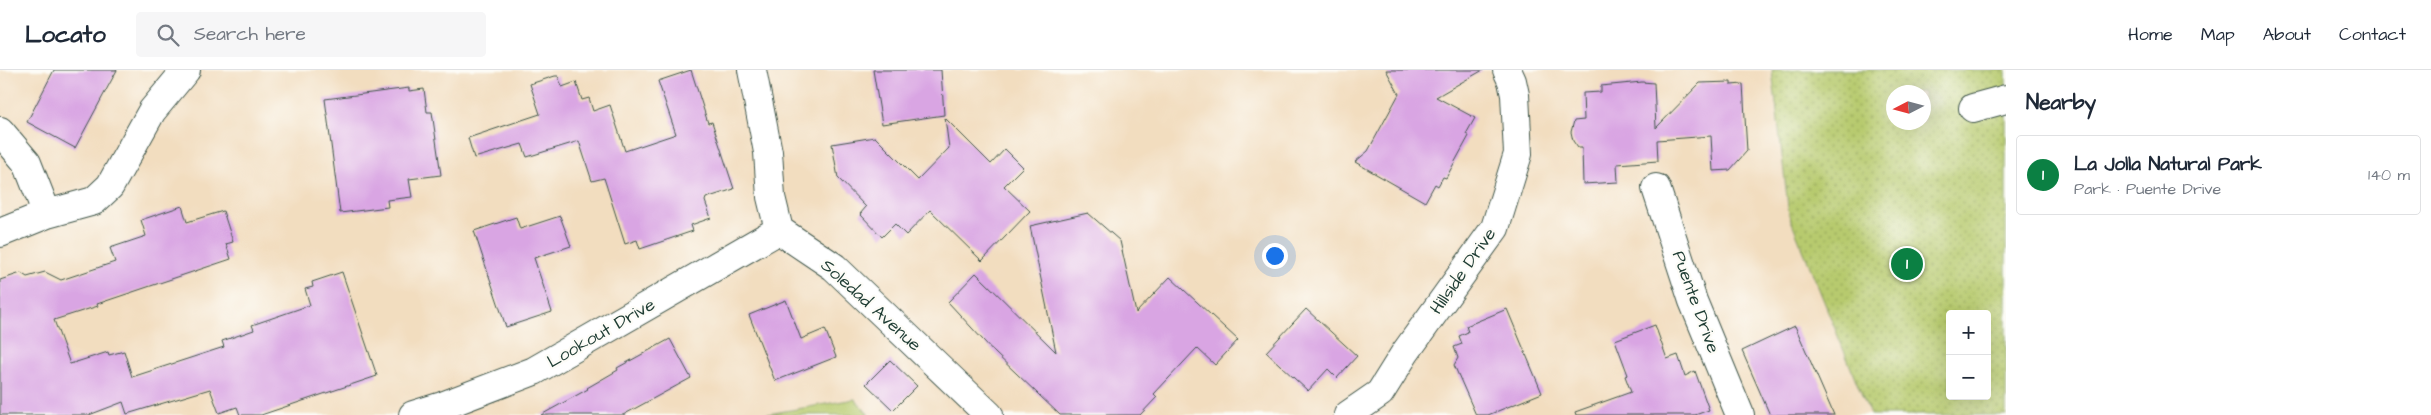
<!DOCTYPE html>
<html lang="en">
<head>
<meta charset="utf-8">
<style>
	body { margin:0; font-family:"Architects Daughter",sans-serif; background:#f6f6f7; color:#1f2937 }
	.controls { position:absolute; right:15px; bottom:15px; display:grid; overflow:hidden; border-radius:5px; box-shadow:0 5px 20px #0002 }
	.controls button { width:45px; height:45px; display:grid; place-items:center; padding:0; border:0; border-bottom:1px solid #e0e1e3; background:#fff; color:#1f2937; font:25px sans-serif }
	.compass { position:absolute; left:1886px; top:15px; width:45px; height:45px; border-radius:50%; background:#fff; box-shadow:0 5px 20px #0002; rotate:264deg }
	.you { position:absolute; left:1274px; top:185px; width:18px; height:18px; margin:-12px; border:4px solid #fff; border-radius:50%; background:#1a73e8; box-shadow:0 0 0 8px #1a73e833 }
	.badge { display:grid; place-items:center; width:32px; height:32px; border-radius:50%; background:#0b8043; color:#fff; font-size:16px; font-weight:700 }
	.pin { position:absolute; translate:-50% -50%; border:2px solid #fff; box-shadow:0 1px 5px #0006 }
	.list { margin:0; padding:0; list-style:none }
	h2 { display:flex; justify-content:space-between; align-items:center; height:65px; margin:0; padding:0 20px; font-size:21px }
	h2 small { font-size:16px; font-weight:400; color:#747a83 }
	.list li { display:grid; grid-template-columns:32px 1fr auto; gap:15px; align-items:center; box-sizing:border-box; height:80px; margin:0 10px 10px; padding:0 10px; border:1px solid #e0e1e3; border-radius:5px }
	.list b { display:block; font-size:19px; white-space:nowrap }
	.list p { margin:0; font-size:16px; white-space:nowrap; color:#747a83 }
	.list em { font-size:16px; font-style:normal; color:#747a83 }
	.icon { flex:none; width:28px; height:28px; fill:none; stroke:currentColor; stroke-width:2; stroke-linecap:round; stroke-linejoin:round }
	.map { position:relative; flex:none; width:2006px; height:345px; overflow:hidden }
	header { display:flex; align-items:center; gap:30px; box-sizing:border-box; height:70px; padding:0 25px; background:#fff; border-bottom:1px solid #e0e1e3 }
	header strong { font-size:24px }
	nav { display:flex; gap:28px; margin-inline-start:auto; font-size:18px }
	.search { width:350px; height:45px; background:#f6f6f7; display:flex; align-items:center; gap:12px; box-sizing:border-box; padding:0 18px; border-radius:5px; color:#747a83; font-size:19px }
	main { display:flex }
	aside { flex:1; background:#fff }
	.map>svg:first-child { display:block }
	.grass { fill:#b7ca6e; stroke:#6b8451 }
	.park { fill:url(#park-dots); stroke:#6b8451; fill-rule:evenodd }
	.building { fill:#d9a5e3 }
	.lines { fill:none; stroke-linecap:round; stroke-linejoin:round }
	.minor-casing { stroke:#3f5549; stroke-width:30 }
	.minor { stroke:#fff; stroke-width:28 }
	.labels { text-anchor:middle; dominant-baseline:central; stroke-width:4.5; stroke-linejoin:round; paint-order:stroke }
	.street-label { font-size:18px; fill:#1f3d34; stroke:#fdfcf7 }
</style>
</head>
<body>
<header>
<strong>Locato</strong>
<div class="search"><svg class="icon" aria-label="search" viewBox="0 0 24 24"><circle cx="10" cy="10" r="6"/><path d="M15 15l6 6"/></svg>Search here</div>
<nav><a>Home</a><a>Map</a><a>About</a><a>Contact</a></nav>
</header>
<main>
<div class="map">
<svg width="2006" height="345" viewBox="0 0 2006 345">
	<defs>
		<pattern id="park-dots" width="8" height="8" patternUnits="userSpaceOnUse" patternTransform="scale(1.25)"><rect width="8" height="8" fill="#b7ca6e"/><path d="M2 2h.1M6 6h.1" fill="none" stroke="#94a55b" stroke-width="1.8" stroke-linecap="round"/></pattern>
	</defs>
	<rect width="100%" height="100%" fill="#fdfcf7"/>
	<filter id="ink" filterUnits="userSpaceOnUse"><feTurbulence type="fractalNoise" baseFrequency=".02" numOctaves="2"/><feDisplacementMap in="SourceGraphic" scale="10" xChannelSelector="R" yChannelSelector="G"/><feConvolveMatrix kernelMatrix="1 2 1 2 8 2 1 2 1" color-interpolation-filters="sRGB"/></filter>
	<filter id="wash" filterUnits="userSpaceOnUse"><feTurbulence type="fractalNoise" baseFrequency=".0096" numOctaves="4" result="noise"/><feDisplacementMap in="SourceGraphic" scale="20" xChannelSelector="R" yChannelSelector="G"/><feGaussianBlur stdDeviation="1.12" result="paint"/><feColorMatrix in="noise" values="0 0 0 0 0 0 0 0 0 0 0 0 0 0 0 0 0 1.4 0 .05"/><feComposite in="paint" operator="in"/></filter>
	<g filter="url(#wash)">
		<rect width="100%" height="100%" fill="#f2ddbf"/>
		<path class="grass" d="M855,329l14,16h-108h1z"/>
		<path class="park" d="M1772,0h234v345h-136l-81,-200zM1894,22h30v30h-30zM1950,244h37v82h-37z"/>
		<g id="blocks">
			<path class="building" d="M54,0h63l-42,78 -48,-26z
				M691,0l17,53 4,-1 22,67 -28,9 -1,3 6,17 -20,7 2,6 -53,18 -3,-9 -12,4 -21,-66 -12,3 -13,-40 -52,16 -5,-13 -48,14 -6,-20 72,-24 -10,-30 25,-8h3l4,11 14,-5 6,18 7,-2 4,13 17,-6 15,46 51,-17 -18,-53z
				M873,0h68l3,45 -62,9z
				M1386,0h97l-47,27 39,21 -9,16 3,2 -23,42 -3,-1 -5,9 -3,-2 -10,18 -70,-40 13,-11 31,-57z
				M1642,12l12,1 2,45 44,-45 31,-1v3l12,-1 4,67 -17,19 -17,1 -2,-35 -54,4 1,21 -41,3 1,18 -35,2 -1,-36h-4l-5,-7 -2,-9 3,-11 10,-1 -1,-27 18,-1v-6z
				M409,18v3l15,-2 3,23h5l9,63 -32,4 3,18 -25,3 1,7 -48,6 -15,-114z
				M945,48l46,46 14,-15 18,18 -19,19 26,25 -48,50 -52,-51 -24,25 -11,-11 -13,13 -22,-23 6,-7 -28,-29 -6,-34 43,-7 43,43 31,-32z
				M182,136l5,16 36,-11 10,31 -7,2 5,15 -134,45 1,2 -44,14 16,44 38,-12 1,3 15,-4 8,26 92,-30 -2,-6 32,-11 -2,-5 58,-20 -5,-16 8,-2 -1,-5 30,-10 35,104 -116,39h-21l-3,-8 -18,6 -9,-24 -83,25 -4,-12 -34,13h-89v-135l21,-7 6,4 18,-5 16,8 54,-18 -5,-14 36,-12 -5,-16z
				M1088,143l32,28 16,72 34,-36 68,63 -23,25 -18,-17 -43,46 3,3 -17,18h-80l-65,-62 -47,-51 28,-29 80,79 -26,-126z
				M560,146l11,30 -37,12 18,54 -46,15 -32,-96 42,-14 4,12z
				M786,230l15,39 24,-10 11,28 -61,24 -26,-66z
				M1306,239l51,47 -20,22 -9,-9 -20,22 -42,-39z
				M1507,239l35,84 -54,22h-12l-22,-50 4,-7 -4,-11 8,-3 -3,-8 9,-4 -2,-6z
				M1655,255l12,34 11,-4 7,21 10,-5 14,39 -14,5h-119l-1,-3 56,-20 -6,-16 3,-1 -13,-35z
				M1795,256l39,89h-64l-28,-64z
				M670,269l21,39 -68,37h-82l47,-26 -1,-1 31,-18 -1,-2z
				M890,290l27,26 -24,24 -27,-26z"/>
		</g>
	</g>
	<g filter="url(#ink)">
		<use href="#blocks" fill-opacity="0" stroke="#3f5549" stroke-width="1"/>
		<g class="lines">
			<g class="minor-casing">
				<path id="minor" d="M752,0l16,82 3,45 8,33 55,37 155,148
					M1973,38l33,-9
					M0,61l27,32 20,51
					M1656,118l37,113 47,114
					M0,163l47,-19 47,-13 16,-15 42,-75 34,-41
					M413,345l29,-9 92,-35 245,-141
					M1348,345l32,-22 25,-40 90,-125 23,-74 -3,-59 -3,-14 -5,-11"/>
			</g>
			<use href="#minor" class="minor"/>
		</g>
	</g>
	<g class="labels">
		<g class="street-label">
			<text transform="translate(1463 201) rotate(-55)">Hillside Drive</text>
			<text transform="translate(1696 232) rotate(70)">Puente Drive</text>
			<text transform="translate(871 235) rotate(42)">Soledad Avenue</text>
			<text transform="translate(601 263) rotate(-30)">Lookout Drive</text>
		</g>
	</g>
</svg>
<div class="controls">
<button>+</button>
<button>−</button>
</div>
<svg class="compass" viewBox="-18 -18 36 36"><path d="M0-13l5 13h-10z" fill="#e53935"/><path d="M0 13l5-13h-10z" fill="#747a83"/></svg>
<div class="you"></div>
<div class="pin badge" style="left:1907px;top:194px">1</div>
</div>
<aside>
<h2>Nearby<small></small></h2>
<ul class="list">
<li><span class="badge">1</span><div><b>La Jolla Natural Park</b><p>Park · Puente Drive</p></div><em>140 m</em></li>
</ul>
</aside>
</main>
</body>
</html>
